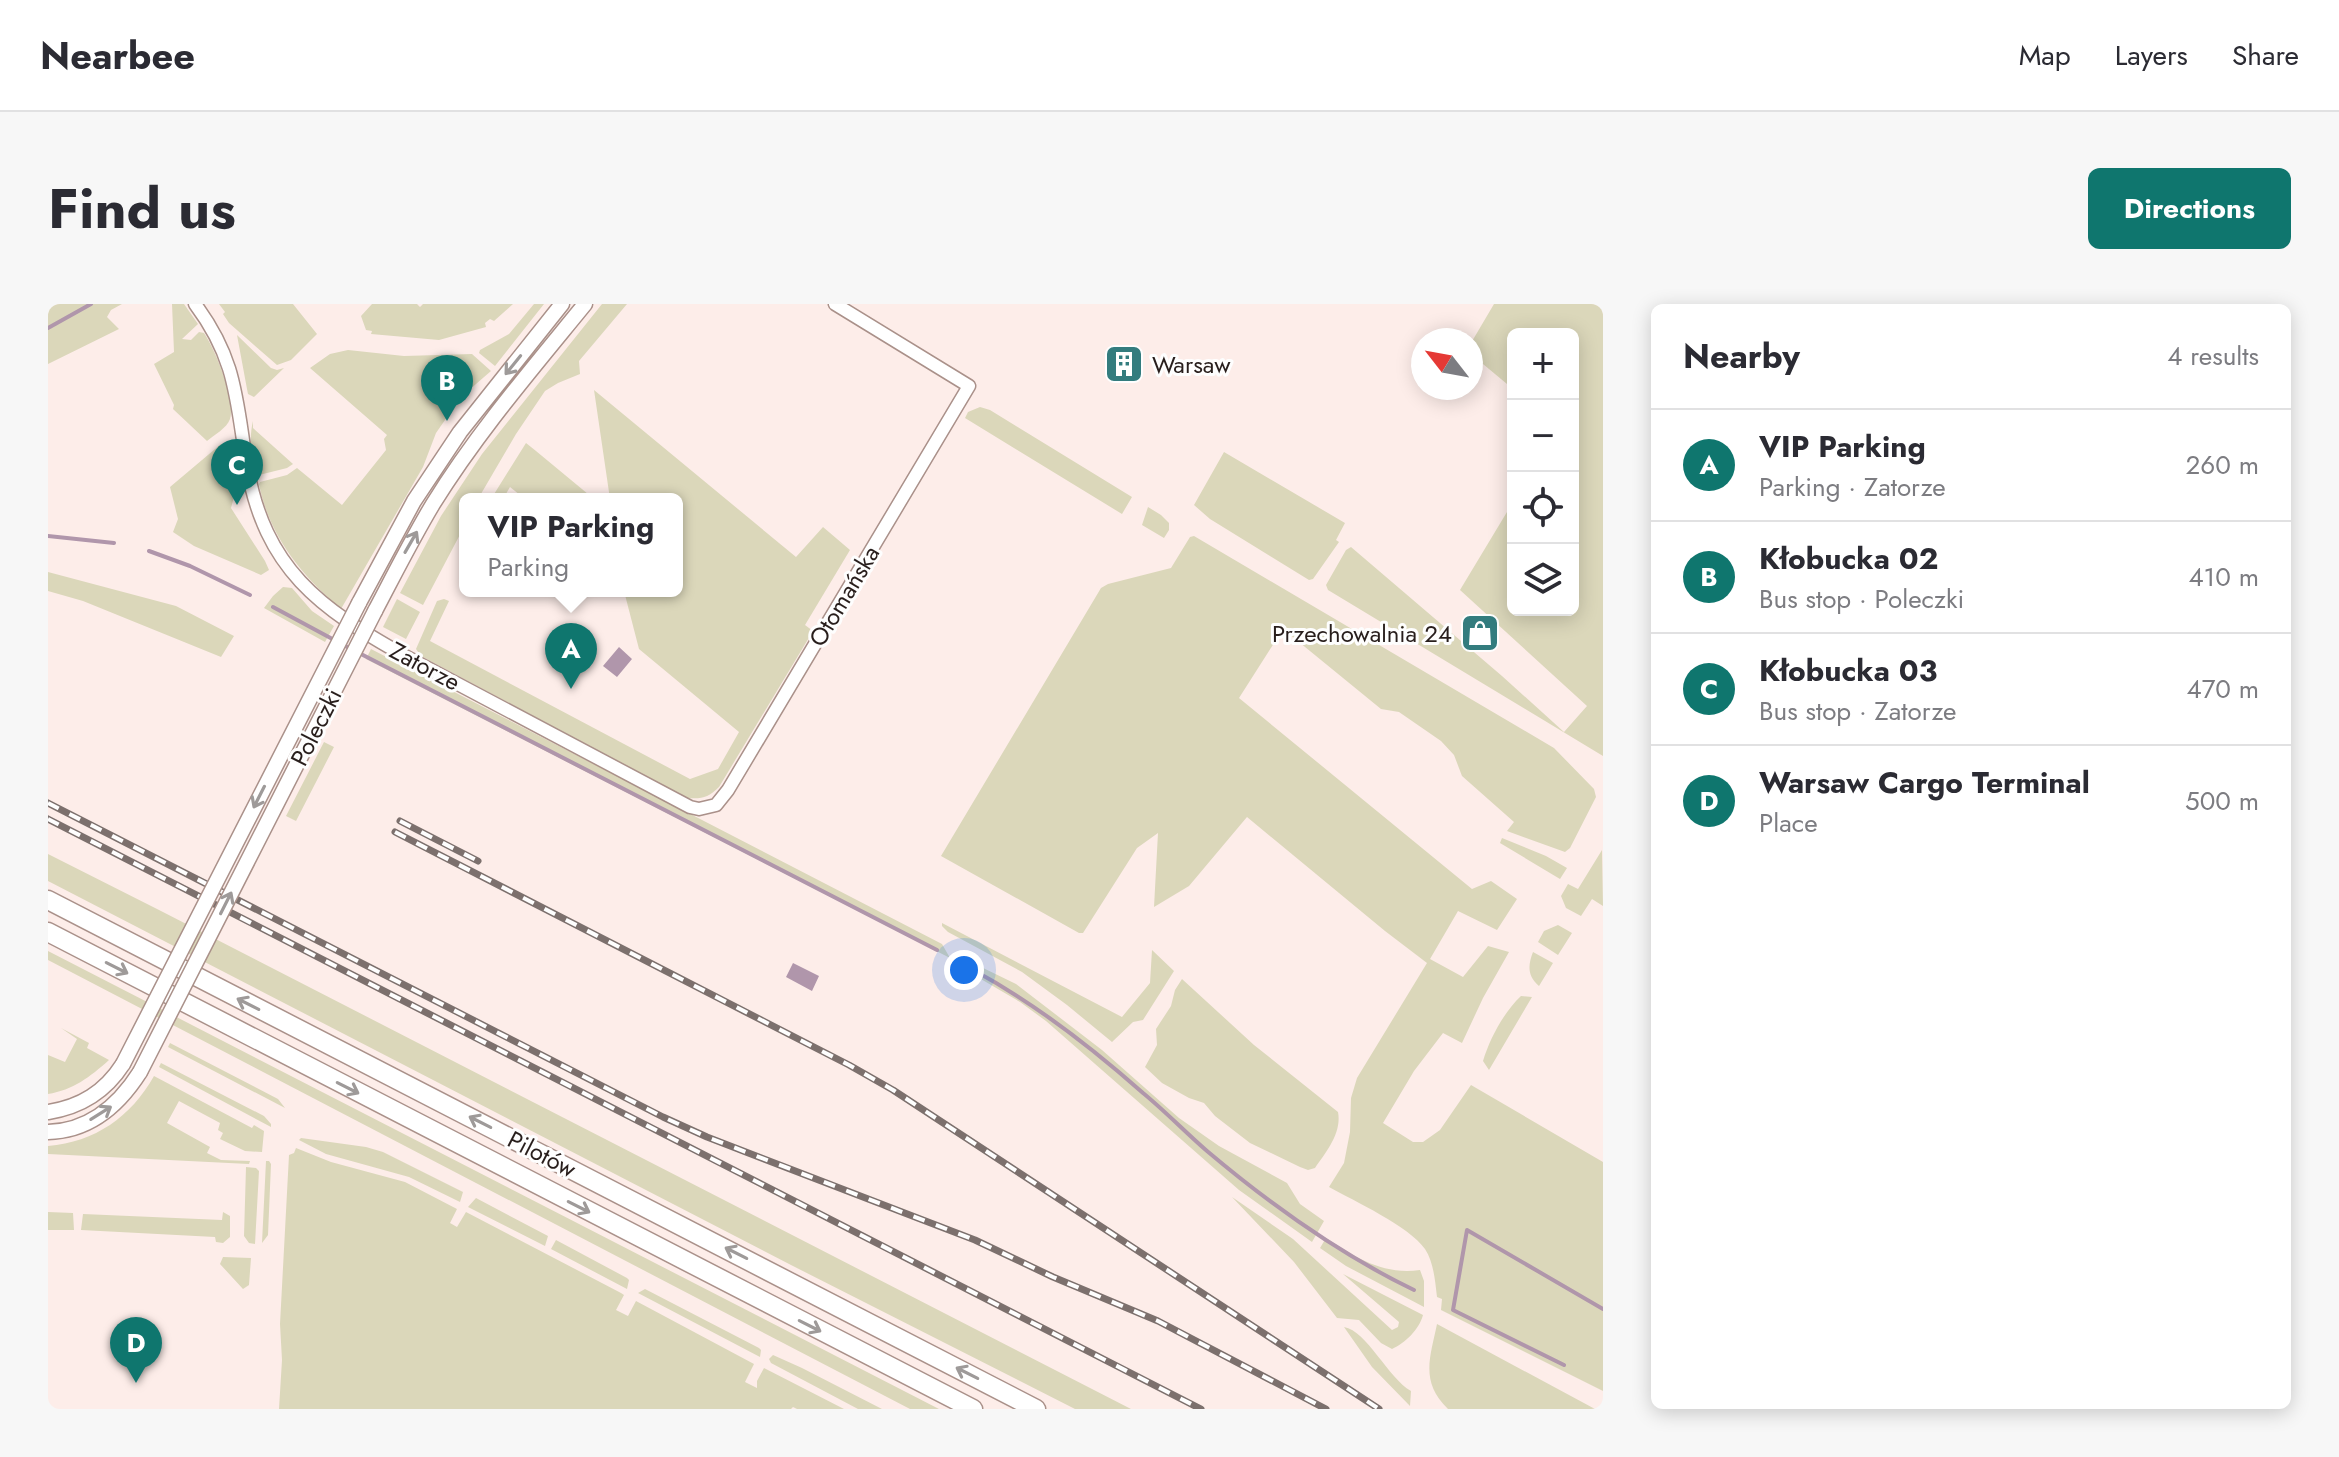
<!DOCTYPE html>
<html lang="en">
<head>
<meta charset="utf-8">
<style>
	body { margin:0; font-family:Jost,sans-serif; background:#f7f7f7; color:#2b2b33 }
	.controls { position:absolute; right:24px; top:24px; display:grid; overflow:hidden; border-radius:12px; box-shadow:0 4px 20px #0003 }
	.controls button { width:72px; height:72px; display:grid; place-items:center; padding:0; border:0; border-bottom:2px solid #e1e1e2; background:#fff; color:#2b2b33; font:40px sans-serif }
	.compass { position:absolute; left:1363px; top:24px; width:72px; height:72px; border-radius:50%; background:#fff; box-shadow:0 4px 20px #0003; rotate:301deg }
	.you { position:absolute; left:916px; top:666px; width:28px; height:28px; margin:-20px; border:6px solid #fff; border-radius:50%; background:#1a73e8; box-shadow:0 0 0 12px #1a73e833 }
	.badge { display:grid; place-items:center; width:52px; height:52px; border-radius:50%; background:#0f766e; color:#fff; font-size:26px; font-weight:700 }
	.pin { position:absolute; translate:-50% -66px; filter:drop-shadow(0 2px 4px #0008) }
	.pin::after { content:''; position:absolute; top:42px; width:28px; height:24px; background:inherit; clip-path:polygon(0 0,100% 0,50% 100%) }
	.popup { position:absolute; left:411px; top:189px; width:224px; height:104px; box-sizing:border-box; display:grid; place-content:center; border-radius:12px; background:#fff; filter:drop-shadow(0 2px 6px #0005); font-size:26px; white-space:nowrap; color:#7c7c81 }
	.popup b { font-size:30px; color:#2b2b33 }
	.popup::after { content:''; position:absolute; left:50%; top:100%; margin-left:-16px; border:16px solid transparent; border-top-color:#fff }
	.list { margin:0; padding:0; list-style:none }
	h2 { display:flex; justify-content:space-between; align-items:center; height:104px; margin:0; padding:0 32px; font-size:34px }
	h2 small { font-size:26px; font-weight:400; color:#7c7c81 }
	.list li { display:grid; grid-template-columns:52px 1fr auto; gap:24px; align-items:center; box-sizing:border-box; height:112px; padding:0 32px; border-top:2px solid #e1e1e2 }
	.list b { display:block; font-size:30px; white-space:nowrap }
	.list p { margin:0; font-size:26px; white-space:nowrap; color:#7c7c81 }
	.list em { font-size:26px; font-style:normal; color:#7c7c81 }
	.icon { flex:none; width:44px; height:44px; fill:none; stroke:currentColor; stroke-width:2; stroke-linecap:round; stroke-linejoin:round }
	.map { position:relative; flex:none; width:1555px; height:1105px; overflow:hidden; border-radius:12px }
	header { display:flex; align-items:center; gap:48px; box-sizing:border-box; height:112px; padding:0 40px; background:#fff; border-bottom:2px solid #e1e1e2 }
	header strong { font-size:38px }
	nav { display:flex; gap:44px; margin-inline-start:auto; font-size:28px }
	.intro { display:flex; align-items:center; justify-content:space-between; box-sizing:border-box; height:192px; padding:0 48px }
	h1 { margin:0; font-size:56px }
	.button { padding:20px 36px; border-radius:12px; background:#0f766e; color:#fff; font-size:28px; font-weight:700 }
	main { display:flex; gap:48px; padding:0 48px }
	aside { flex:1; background:#fff; border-radius:12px; box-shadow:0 4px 20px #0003 }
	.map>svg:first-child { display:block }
	.green { fill:#dbd7ba }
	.water { fill:#b096ab }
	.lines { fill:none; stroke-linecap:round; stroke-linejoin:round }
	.stream { stroke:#b096ab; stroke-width:4 }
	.tertiary-casing { stroke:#aa918a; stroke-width:15 }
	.secondary-casing { stroke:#aa918a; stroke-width:17 }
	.motorway-casing { stroke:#aa918a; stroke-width:21 }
	.tertiary { stroke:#fff; stroke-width:12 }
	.secondary { stroke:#fff; stroke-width:14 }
	.motorway { stroke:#fff; stroke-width:18 }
	.rail-casing { stroke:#7c706d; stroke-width:7 }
	.rail { stroke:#fefefe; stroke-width:4; stroke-dasharray:12; stroke-linecap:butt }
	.secondary-bridge-casing { stroke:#aa918a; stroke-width:17; stroke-linecap:butt }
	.secondary-bridge { stroke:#fff; stroke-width:14 }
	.oneway { stroke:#9e9a99 }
	.labels { text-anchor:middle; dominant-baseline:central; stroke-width:6; stroke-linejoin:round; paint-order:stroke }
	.poi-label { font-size:24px; fill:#281e1c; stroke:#fefefe; text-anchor:start }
	.street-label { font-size:24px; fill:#281e1c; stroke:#fefefe }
</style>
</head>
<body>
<header>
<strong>Nearbee</strong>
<nav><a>Map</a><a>Layers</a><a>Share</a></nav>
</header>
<div class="intro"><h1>Find us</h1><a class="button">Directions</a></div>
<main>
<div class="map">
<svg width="1555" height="1105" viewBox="0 0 1555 1105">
	<rect width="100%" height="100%" fill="#fdede9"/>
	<path class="green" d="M0,0h74l-11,6 -4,7 12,12 -71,35z
		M124,0h12l14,20 -16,15 9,1 8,-8 5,1c11,16 32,67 26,86 -3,9 -16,16 -23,22l-34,-32 1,-4 -20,-41 20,-12z
		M171,0h74l24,30 -26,26 -14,5 -48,-42 -6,-9 2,-2z
		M324,0h45l3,3 3,-3h90l-19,17 -4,-2 -5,4 1,4 -47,13 -68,-6 1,-3 -6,-1 -5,-14z
		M486,0h10l-49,62 -16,-13 1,-3 29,-16z
		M554,0h25l-48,57 1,13 -22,9 -13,8 -29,43 -38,65h-13v26l-42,80 -23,-12 41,-77 41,-62z
		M1446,0h109v452l-275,-166 -2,-5 20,-35 5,-3 151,129 62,56 23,-26 -127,-116 53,-88v108h60v-276h-60v55l-42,-35v-11z
		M189,31l34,33 6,2 7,-2 -30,29 -6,-3 -1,-5z
		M300,46l56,6 68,-2 19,17 -30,26 -25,36 -13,34 -82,142c-39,-33 -72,-73 -82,-125l1,-2 27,-7 10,-7 45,37 44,-55 -2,-11 3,-4 -77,-67 20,-14z
		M546,86l202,167 27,-30 27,23 -45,75 8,6 -94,156c-11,11 -17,12 -32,11l-266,-142 -5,-7 21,-48 7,-2 5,2 -19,40 260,138 28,-10 21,-37 -100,-83 -15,-58h53v-92h-67z
		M932,103l10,3 142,87 -10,17 -157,-96 3,-6z
		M205,117v7l40,36 -6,4 -28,7c-9,-15 -10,-38 -6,-54z
		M478,139l10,8 58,48h-69l-15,-12 -7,12h-12z
		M173,140l9,3 3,4 2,42 -4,15 34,53 4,9 -8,5 -67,-29 -21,-14 5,-13 -8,-32z
		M1176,148l121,71 -9,17 3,2 -26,37 -4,1 -99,-61 -16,-14z
		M1100,203l13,8 8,8v7l-5,8 -22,-13z
		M1146,232l360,212 40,41 2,8 -26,51 -5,4 -58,-21 7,-9 -52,-46 -8,-21 -13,-14 -42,-29 -18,-3 -98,-80 -44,69 233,191 19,-8 26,18 -20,31 -39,-19 -28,48 33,18 25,-31 21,6 -26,46 -21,45 -19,-10 -29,38 -31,52 30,19h10l17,-12 31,-45 132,77v229l-162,-81 1,-11 -5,-2c-2,-16 -3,-34 -12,-48 -16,-23 -71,-48 -96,-62l15,-24 6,-31 1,-34 6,-20 70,-115 -42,-32 -138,-114 -58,69 -35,21 4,-74 -21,15 -54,85h-4l-138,-77 160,-268 7,-4 63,-16 19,-31z
		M0,268l128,34 58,30 -13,21 -138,-56 -35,-10z
		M235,283l9,1 20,23 22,15 -9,16 -61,-34 9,-12z
		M349,295l23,13 -14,27 -23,-12z
		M323,345l571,295 8,14 -584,-299z
		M276,438l10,5 -38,74 -10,-5z
		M1454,534l44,18 21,12 -7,11 -60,-36z
		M1554,546l1,56 -11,-7 -11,17 -15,-8 -5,-12 7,-12 10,5z
		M0,550l113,57 970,498h-56l-284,-144 -743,-384z
		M894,619l180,94 28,-34 2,-33 22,21 -31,49 -10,2 -21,20 -45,-37 -45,-33 -74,-40 -6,-6z
		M1510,621l14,8 -14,22 -20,-13 6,-11z
		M0,647l891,458h-29l-862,-449z
		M1485,648l20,11 -14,23c-12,-10 -11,-21 -6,-34z
		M920,660l11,2 37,18 86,66 77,68 40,28 68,37 13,21 24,17 -12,21 -73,-52 -193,-169 -26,-19 -58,-34z
		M1134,675l72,66 84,67c4,21 -12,40 -23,56l-7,2 -8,-3 -50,-24 -35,-27 -11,-13 -15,-5 -27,-15 -17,-16 12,-22 -1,-16 15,-23 4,-16z
		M1473,692l11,1 -43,73 -6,-9c7,-23 21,-49 38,-65z
		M13,724l28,15 -2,5 22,12c-19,17 -36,30 -61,34v-39l17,7 12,-23z
		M122,739l108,56 7,9 -117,-61z
		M113,759l103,53 7,8v3l-112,-60z
		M106,772l98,52 2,-3 10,6 -2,21 -17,-1 -25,-12 3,-6 -5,-3 2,-7 -41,-22 -12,22 43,24 -3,6 14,7 29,1 -1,3 -201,-10v-8c47,-4 83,-29 106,-70z
		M253,834l65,9 17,5 80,40 -3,10 -51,-25 -83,-23 -27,-14z
		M248,844l35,14 74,20 52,27 -7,14 7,4 9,-15 155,81 3,2 -8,15 12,6 8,-15 118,63 -9,18 12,6v-7l7,-13 80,41h-47l-4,-2 -2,2h-512l3,-49 -2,-36 9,-169 5,-2z
		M218,857h3l2,3 -3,71 -6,8z
		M198,863l10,1 3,3 -4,73 -6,-1 -5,-7z
		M1184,893l61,42 99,91 6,-3 1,-5 -56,-48 80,41c-4,15 -18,28 -31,34l-11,-6 -22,-23 -22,-2 -43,-56z
		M428,894l72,38 -3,10 -77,-39z
		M0,908l25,1 1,17h-26z
		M175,908l7,4v21l-7,6 -7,-1 -1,-5 -134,-7 2,-16 139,6z
		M1278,934c31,20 56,37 94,32l4,11v26l-78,-41 -26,-18z
		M508,936l71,38 2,2 -2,9 -76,-40z
		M175,953l28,1 -2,27 -6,4 -23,-25z
		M597,985l114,59 2,2 -1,7 -122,-64z
		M1389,1020l158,85h-147c-28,-27 -18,-51 -11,-85z
		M1296,1023c23,4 44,51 67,64l-1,15 -38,-39z
		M725,1051l29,13 80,41h-24l-87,-46 -2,-4z"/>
	<path class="water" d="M571,343l13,12 -15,18 -14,-11z
		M745,659l26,13 -7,15 -26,-14z"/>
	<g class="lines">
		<path class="stream" d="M0,24l43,-24
			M0,232l66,7
			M101,247l41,15 60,29
			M225,303l78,42
			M311,349l578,297
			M927,667c61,33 116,76 168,122 22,18 42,39 64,58 64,54 132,103 207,139
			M1516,1061l-111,-55 14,-80 136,79"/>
		<g class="tertiary-casing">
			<path id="tertiary" d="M147,0c42,56 41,96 52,162 18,103 72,142 158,190l285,151 9,2 17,-4 12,-15 241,-404 -134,-82"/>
		</g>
		<g class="secondary-casing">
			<path id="secondary" d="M311,299l55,-102 46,-69 102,-128
				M327,307c19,-36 37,-72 58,-107 44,-71 99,-135 152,-200
				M0,808c33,-5 57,-20 75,-48
				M0,828c41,-1 71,-27 92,-60"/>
		</g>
		<g class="motorway-casing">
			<path id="motorway" d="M0,596l988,509
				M0,628l925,477"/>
		</g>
		<use href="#tertiary" class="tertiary"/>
		<use href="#secondary" class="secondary"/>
		<use href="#motorway" class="motorway"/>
		<g class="rail-casing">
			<path id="rail" d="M0,499l615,314 44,20 268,103 78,37 105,44 168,88
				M0,515l1153,590
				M352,517l78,40
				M347,528l454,233 44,25 486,319"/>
		</g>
		<use href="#rail" class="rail"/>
		<g class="secondary-bridge-casing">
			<path id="secondary-bridge" d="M75,760l236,-461
				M92,768l235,-461"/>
		</g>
		<use href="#secondary-bridge" class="secondary-bridge"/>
	</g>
	<defs><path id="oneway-shaft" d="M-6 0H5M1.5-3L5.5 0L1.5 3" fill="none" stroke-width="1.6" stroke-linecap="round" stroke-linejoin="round" transform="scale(2)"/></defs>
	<g class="oneway">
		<use href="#oneway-shaft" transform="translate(465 61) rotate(129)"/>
		<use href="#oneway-shaft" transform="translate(363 238) rotate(-60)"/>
		<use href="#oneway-shaft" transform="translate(211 493) rotate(117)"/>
		<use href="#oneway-shaft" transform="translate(178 599) rotate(-63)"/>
		<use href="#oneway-shaft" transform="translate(69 664) rotate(27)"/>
		<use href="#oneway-shaft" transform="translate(200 700) rotate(-153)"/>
		<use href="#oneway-shaft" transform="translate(300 784) rotate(27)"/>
		<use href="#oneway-shaft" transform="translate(53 809) rotate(-32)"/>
		<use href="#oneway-shaft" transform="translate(432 818) rotate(-153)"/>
		<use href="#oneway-shaft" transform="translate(531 903) rotate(27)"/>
		<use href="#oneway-shaft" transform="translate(688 949) rotate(-153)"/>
		<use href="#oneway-shaft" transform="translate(762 1022) rotate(27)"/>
		<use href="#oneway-shaft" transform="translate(919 1069) rotate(-153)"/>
	</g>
	<defs>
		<g id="building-square" transform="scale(2)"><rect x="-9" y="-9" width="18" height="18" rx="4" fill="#337c7e" stroke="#fefefe"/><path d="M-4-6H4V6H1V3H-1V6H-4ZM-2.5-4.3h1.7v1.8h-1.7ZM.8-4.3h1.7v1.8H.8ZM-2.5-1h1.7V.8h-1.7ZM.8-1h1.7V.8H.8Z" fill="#fff"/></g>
		<g id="shop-square" transform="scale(2)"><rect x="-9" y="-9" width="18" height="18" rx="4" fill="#337c7e" stroke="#fefefe"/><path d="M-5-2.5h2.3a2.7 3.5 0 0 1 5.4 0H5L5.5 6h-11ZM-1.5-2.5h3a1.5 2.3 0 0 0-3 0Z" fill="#fff"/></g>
	</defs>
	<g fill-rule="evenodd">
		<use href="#building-square" x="1076" y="60"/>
		<use href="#shop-square" x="1432" y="329"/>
	</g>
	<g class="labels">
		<g class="poi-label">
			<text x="1104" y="60">Warsaw</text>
			<text x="1404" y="329" text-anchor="end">Przechowalnia 24</text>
		</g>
		<g class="street-label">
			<text transform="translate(796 292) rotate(-59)">Otomańska</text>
			<text transform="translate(377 362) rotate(28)">Zatorze</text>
			<text transform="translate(268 423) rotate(-63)">Poleczki</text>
			<text transform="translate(494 850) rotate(27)">Pilotów</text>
		</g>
	</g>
</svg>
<div class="controls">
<button>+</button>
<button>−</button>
<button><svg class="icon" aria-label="locate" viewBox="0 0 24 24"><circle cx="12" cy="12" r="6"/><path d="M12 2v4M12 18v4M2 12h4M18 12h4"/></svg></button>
<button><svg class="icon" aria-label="layers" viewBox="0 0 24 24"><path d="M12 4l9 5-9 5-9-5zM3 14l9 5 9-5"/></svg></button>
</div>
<svg class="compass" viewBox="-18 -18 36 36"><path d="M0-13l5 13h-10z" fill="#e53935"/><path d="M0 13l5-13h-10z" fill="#7c7c81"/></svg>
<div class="you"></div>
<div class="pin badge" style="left:523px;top:385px">A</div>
<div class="popup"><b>VIP Parking</b>Parking</div>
<div class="pin badge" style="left:399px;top:117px">B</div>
<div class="pin badge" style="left:189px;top:201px">C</div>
<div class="pin badge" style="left:88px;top:1079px">D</div>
</div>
<aside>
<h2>Nearby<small>4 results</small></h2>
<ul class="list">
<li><span class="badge">A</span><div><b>VIP Parking</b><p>Parking · Zatorze</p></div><em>260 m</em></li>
<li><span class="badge">B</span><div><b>Kłobucka 02</b><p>Bus stop · Poleczki</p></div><em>410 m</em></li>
<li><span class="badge">C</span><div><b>Kłobucka 03</b><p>Bus stop · Zatorze</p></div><em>470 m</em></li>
<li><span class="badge">D</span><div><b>Warsaw Cargo Terminal</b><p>Place</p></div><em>500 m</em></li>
</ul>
</aside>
</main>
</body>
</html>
